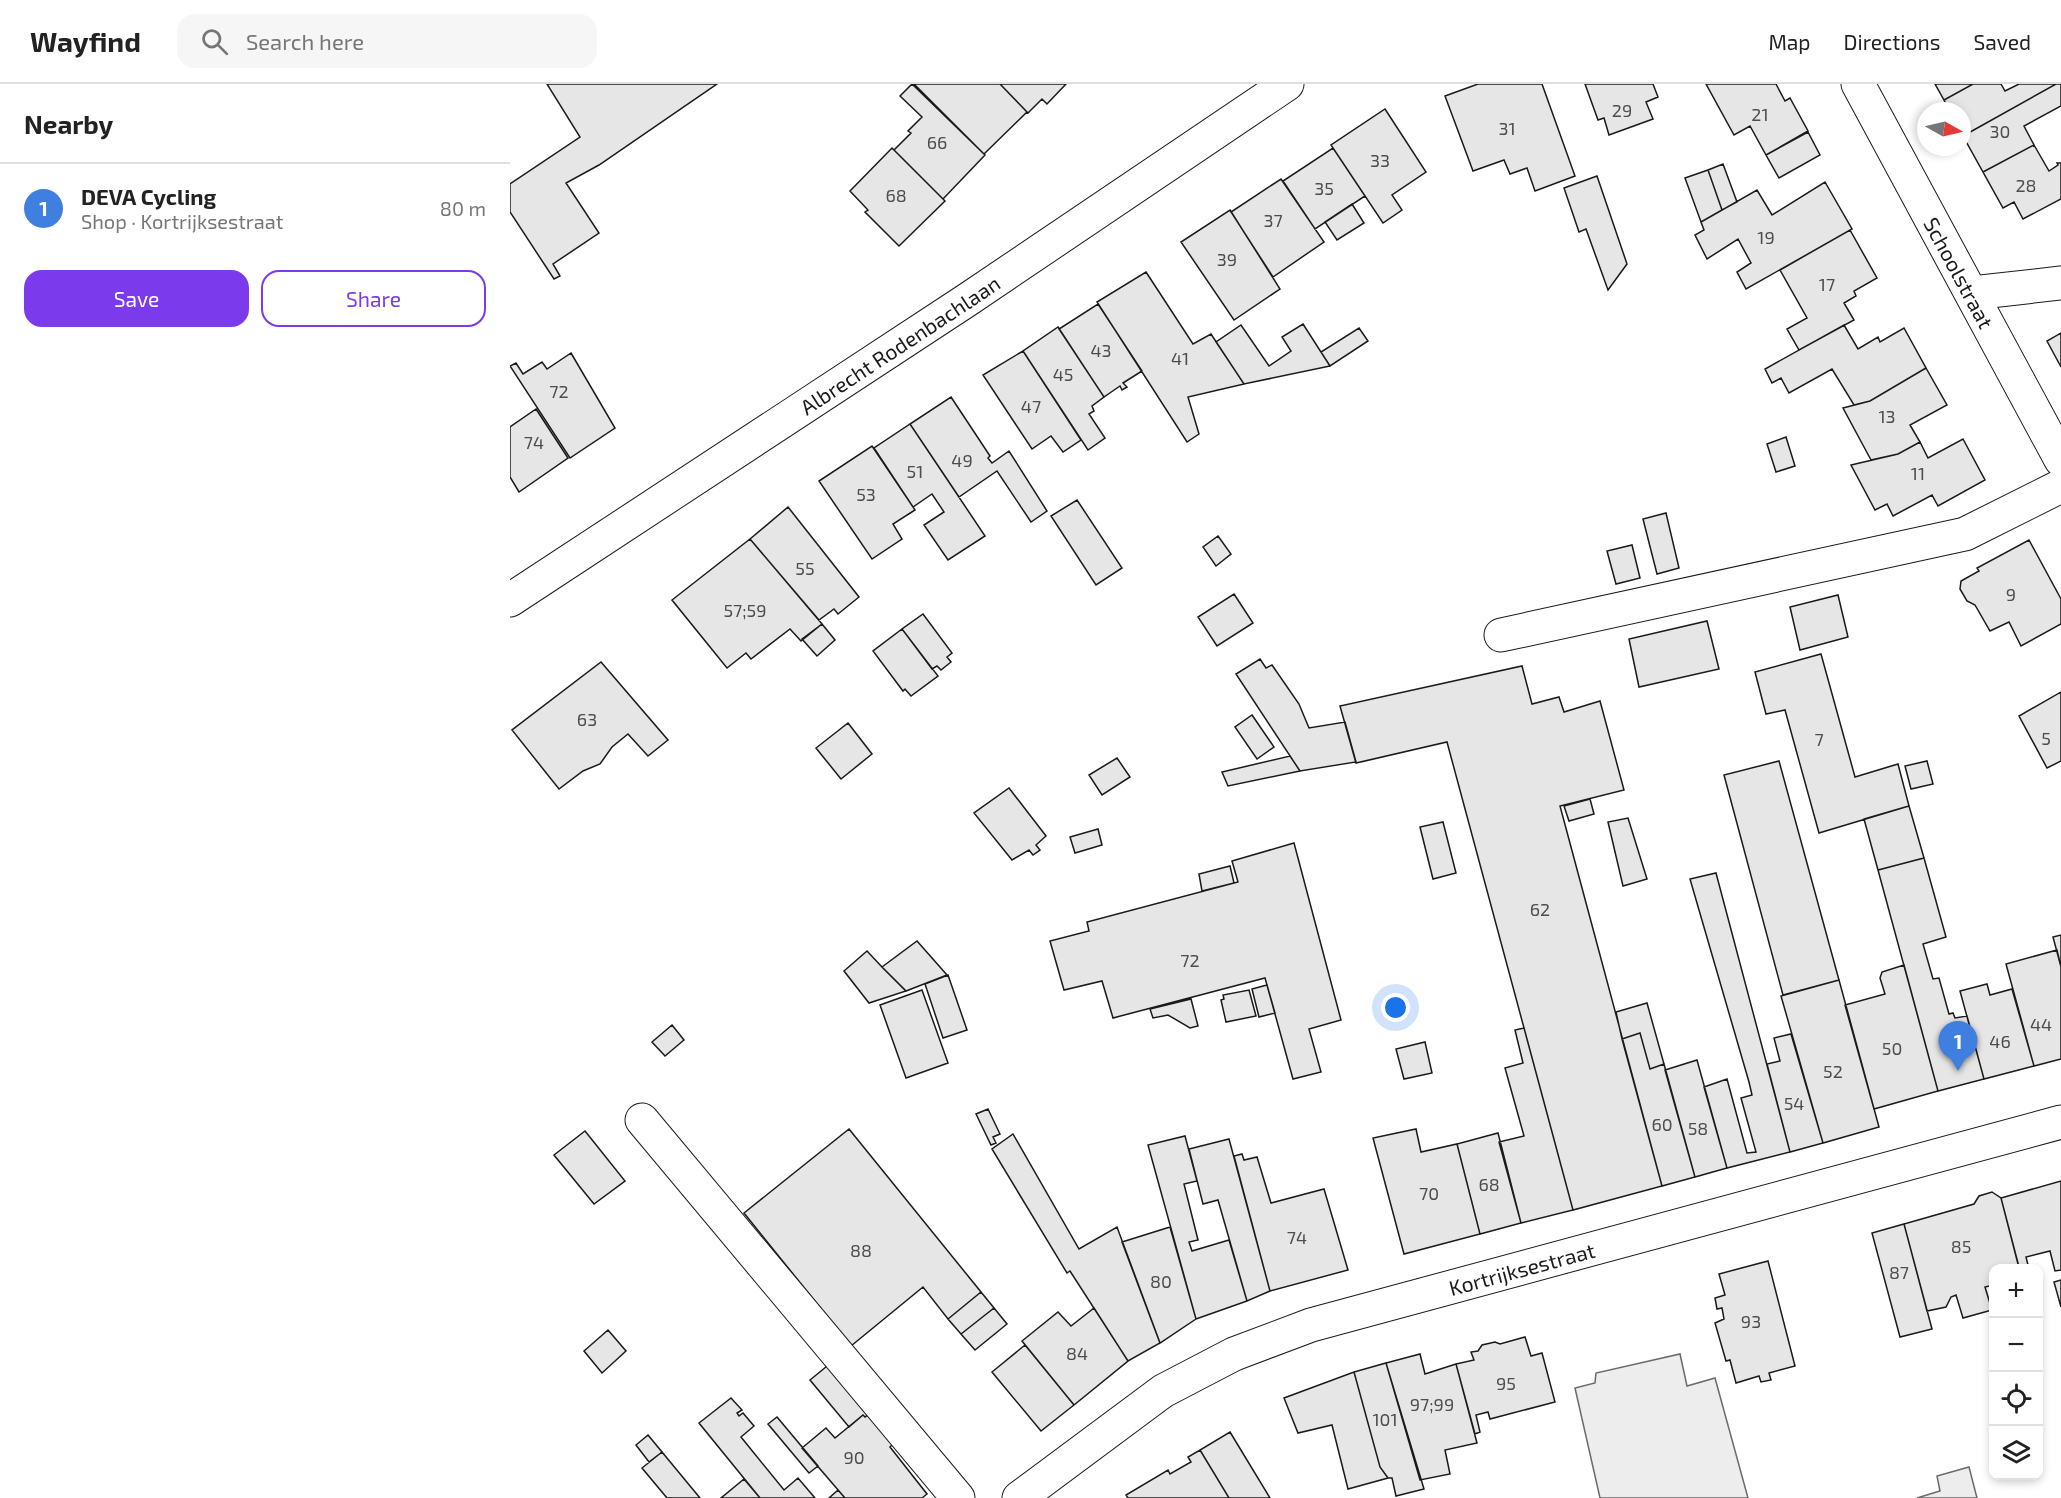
<!DOCTYPE html>
<html lang="en">
<head>
<meta charset="utf-8">
<style>
	body { margin:0; font-family:"Exo 2",sans-serif; background:#f6f6f6; color:#222 }
	.controls { position:absolute; right:18px; bottom:18px; display:grid; overflow:hidden; border-radius:12px; box-shadow:0 3px 9px #0003 }
	.controls button { width:54px; height:54px; display:grid; place-items:center; padding:0; border:0; border-bottom:2px solid #e0e0e0; background:#fff; color:#222; font:30px sans-serif }
	.compass { position:absolute; left:1407px; top:18px; width:54px; height:54px; border-radius:50%; background:#fff; box-shadow:0 3px 9px #0003; rotate:98deg }
	.you { position:absolute; left:886px; top:924px; width:21px; height:21px; margin:-15px; border:4px solid #fff; border-radius:50%; background:#1a73e8; box-shadow:0 0 0 9px #1a73e833 }
	.badge { display:grid; place-items:center; width:39px; height:39px; border-radius:50%; background:#7c3aed; color:#fff; font-size:20px; font-weight:700 }
	.pin { position:absolute; translate:-50% -50px; filter:drop-shadow(0 2px 3px #0008) }
	.pin::after { content:''; position:absolute; top:32px; width:21px; height:18px; background:inherit; clip-path:polygon(0 0,100% 0,50% 100%) }
	.list { margin:0; padding:0; list-style:none }
	h2 { display:flex; justify-content:space-between; align-items:center; height:78px; margin:0; padding:0 24px; font-size:26px }
	h2 small { font-size:20px; font-weight:400; color:#767676 }
	.list li { display:grid; grid-template-columns:39px 1fr auto; gap:18px; align-items:center; box-sizing:border-box; height:90px; padding:0 24px; border-top:2px solid #e0e0e0 }
	.list b { display:block; font-size:22px; white-space:nowrap }
	.list p { margin:0; font-size:20px; white-space:nowrap; color:#767676 }
	.list em { font-size:20px; font-style:normal; color:#767676 }
	.actions { display:flex; gap:12px; padding:18px 24px }
	.actions a { flex:1; padding:14px 0; border:2px solid #7c3aed; border-radius:18px; text-align:center; font-size:21px; color:#7c3aed }
	.actions .main { background:#7c3aed; color:#fff }
	.icon { flex:none; width:33px; height:33px; fill:none; stroke:currentColor; stroke-width:2; stroke-linecap:round; stroke-linejoin:round }
	.map { position:relative; flex:none; width:1551px; height:1414px; overflow:hidden }
	header { display:flex; align-items:center; gap:36px; box-sizing:border-box; height:84px; padding:0 30px; background:#fff; border-bottom:2px solid #e0e0e0 }
	header strong { font-size:28px }
	nav { display:flex; gap:33px; margin-inline-start:auto; font-size:21px }
	.search { width:420px; height:54px; background:#f6f6f6; display:flex; align-items:center; gap:15px; box-sizing:border-box; padding:0 21px; border-radius:18px; color:#767676; font-size:22px }
	main { display:flex }
	aside { flex:1; background:#fff }
	.map>svg:first-child { display:block }
	.parking { fill:#ededed; stroke:#6a6a6a; stroke-width:1.5 }
	.building { fill:#e6e6e6; stroke:#1a1a1a; stroke-width:1.5 }
	.lines { fill:none; stroke-linecap:round; stroke-linejoin:round }
	.minor-casing { stroke:#1a1a1a; stroke-width:35 }
	.minor { stroke:#fff; stroke-width:33 }
	.labels { text-anchor:middle; dominant-baseline:central; stroke-width:4.5; stroke-linejoin:round; paint-order:stroke }
	.number-label { font-size:18px; fill:#4d4d4d }
	.street-label { font-size:21px; fill:#1a1a1a; stroke:#fff }
</style>
</head>
<body>
<header>
<strong>Wayfind</strong>
<div class="search"><svg class="icon" aria-label="search" viewBox="0 0 24 24"><circle cx="10" cy="10" r="6"/><path d="M15 15l6 6"/></svg>Search here</div>
<nav><a>Map</a><a>Directions</a><a>Saved</a></nav>
</header>
<main>
<aside>
<h2>Nearby<small></small></h2>
<ul class="list">
<li><span class="badge" style="background:#3f7fe0">1</span><div><b>DEVA Cycling</b><p>Shop · Kortrijksestraat</p></div><em>80 m</em></li>
</ul>
<div class="actions"><a class="main">Save</a><a>Share</a></div>
</aside>
<div class="map">
<svg width="1551" height="1414" viewBox="0 0 1551 1414">
	<rect width="100%" height="100%" fill="#fff"/>
	<path class="parking" d="M1170,1270l7,32 28,-8 33,120h-148l-25,-110 20,-5 1,-10z
		M1459,1383l8,31h-60l23,-7 -3,-15z"/>
	<path class="building" d="M37,0h170l-118,81 -33,18 33,50 -46,31 7,12 -6,3 -44,-67v-28l70,-47z
		M402,0l73,71 -42,44 -49,-49 17,-17 -3,-2 14,-14 -22,-21z
		M404,0h86l27,28 -43,42z
		M490,0h66l-19,20 -5,-5 -14,14z
		M968,0h64l33,92 -40,15 -8,-23 -17,6 -6,-14 -31,11 -28,-75z
		M1075,0h68l5,13 -12,5 7,17 -44,16 -5,-17 -6,2z
		M1196,0h70l9,17 5,-3 18,33 -42,24 -16,-29 -16,9z
		M1425,0h38l-29,16z
		M1463,0h28l4,7 14,-7h37l-93,52 -1,-25h-12l-6,-11z
		M1546,0h5v22l-37,20 10,19 -51,27 -20,-36z
		M875,25l41,63 -34,23 10,15 -19,13 -52,-78z
		M1298,48l12,23 -41,23 -13,-23z
		M1524,61l15,26 9,-6 -1,-2h4v36l-38,20 -9,-17 -11,6 -20,-36z
		M382,64l53,53 -46,45 -34,-34 3,-2 -18,-19z
		M823,64l32,48 -50,33 -32,-48z
		M1213,80l14,38 -15,8 -14,-40z
		M1198,86l14,40 -21,12 -16,-44z
		M1087,92l30,88 -19,26 -22,-61 -7,3 -15,-44z
		M771,95l43,63 -51,35 -42,-65z
		M1315,98l27,47 -106,60 -9,-17 14,-9 -13,-24 -31,20 -12,-24 9,-5 -3,-8 56,-32 15,25z
		M842,120l12,19 -27,17 -12,-18z
		M720,126l50,79 -46,31 -53,-78z
		M1340,146l27,48 -23,13 2,5 -12,7 10,17 -55,30 -12,-21 20,-11 -27,-48z
		M636,188l47,72 18,-10 33,50 -56,13 11,37 -12,8 -90,-140z
		M588,220l44,67 -19,12 4,4 -5,3 -2,-4 -16,11 -45,-68z
		M793,240l27,42 -86,18 -28,-42 25,-17 28,41 22,-15 -9,-14z
		M1334,241l14,24 20,-12 2,5 24,-14 22,40 -56,33 -16,4 -22,-36 -43,24 -8,-15 -9,5 -7,-14z
		M548,243l46,70 -12,9 2,5 -5,3 16,24 -17,12 -65,-99z
		M849,244l9,13 -38,25 -9,-14z
		M1551,249v34l-14,-26z
		M513,267l58,89 -18,12 -12,-16 -19,13 -49,-74z
		M61,269l44,75 -45,30 -60,-92 6,-3 7,11 19,-12 5,7z
		M1416,284l21,37 -37,20 10,17 -22,12 -27,6 -28,-52 27,-7z
		M441,313l39,59 -2,2 4,5 17,-12 38,60 -16,11 -34,-51 -38,26 -49,-73z
		M26,325l32,49 -49,34 -9,-15v-50z
		M400,340l75,112 -37,24 -24,-35 20,-13 -12,-18 -19,13 -39,-59z
		M1276,353l9,29 -19,6 -9,-28z
		M1453,355l22,41 -47,26 -6,-11 -39,21 -6,-12 -12,6 -24,-45 47,-11 22,-12 8,16z
		M362,362l43,64 -22,14 9,15 -30,20 -53,-78z
		M567,416l45,68 -26,17 -45,-69z
		M278,423l71,90 -21,17 -4,-5 -15,11 -69,-81z
		M1156,429l13,55 -22,6 -14,-55z
		M708,452l13,18 -15,12 -13,-19z
		M240,455l72,85 -21,17 -11,-12 -39,30 -5,-6 -19,15 -55,-68z
		M1519,456l32,59v25l-40,22 -12,-24 -19,9 -15,-26 -8,-4 -7,-12 1,-8 18,-10 -2,-3z
		M1122,461l8,33 -24,6 -9,-33z
		M724,510l19,29 -36,23 -19,-29z
		M1328,511l10,42 -48,13 -10,-43z
		M413,530l29,39 -5,4 4,5 -10,8 -4,-4 -5,3 -30,-40z
		M1197,537l12,48 -80,18 -10,-48z
		M312,540l13,16 -18,16 -15,-17z
		M392,545l36,47 -27,20 -6,-7 -2,2 -30,-40z
		M1311,570l34,123 43,-13 11,42 -90,27 -34,-123 -19,4 -11,-42z
		M750,575l6,9 6,-3 27,39 10,24 36,-6 11,40 -56,9 -64,-97z
		M91,578l67,78 -20,16 -20,-22 -16,13 -12,17 -17,7 -24,18 -47,-59z
		M1012,582l10,38 27,-7 5,15 36,-11 24,89 -64,16 102,380 -89,24 -126,-468 -91,21 -16,-57z
		M1551,608v69l-14,7 -28,-52z
		M742,631l22,32 -17,12 -22,-32z
		M338,639l24,31 -31,25 -25,-31z
		M780,672l10,15 -72,15 -6,-14z
		M607,674l13,19 -28,18 -13,-20z
		M1269,677l60,219 -56,15 -59,-220z
		M1417,677l6,23 -22,5 -6,-23z
		M499,704l37,48 -10,9 4,5 -7,5 -4,-5 -17,10 -38,-47z
		M1080,715l4,15 -25,7 -5,-15z
		M1399,722l15,52 -46,12 -14,-51z
		M1118,734l19,61 -24,7 -15,-64z
		M933,738l13,51 -23,6 -13,-52z
		M588,745l4,16 -27,8 -5,-16z
		M784,759l47,177 -32,9 12,43 -28,7 -28,-101 -152,40 -11,-37 -38,9 -14,-49 39,-10 -2,-9 151,-40 -6,-21z
		M1414,774l22,79 -23,7 10,35 6,-1 10,36 4,-1 2,5 12,-2 17,63 -46,12 -60,-221z
		M720,782l4,17 -32,8 -3,-17z
		M1206,789l74,279 -63,16 -23,-81 23,-8 20,74 9,-1 -15,-54 11,-3 -3,-13 -59,-203z
		M1551,851v32l-8,-30z
		M407,857l30,34 -41,16 -24,-24z
		M1547,866l4,17v92l-27,7 -28,-102z
		M357,867l15,16 24,24 -37,12 -25,-32z
		M1394,881l34,126 -64,18 -29,-104 40,-11 -5,-16 2,-6z
		M438,891l19,55 -24,8 -18,-54z
		M1329,896l40,147 -56,16 -42,-147z
		M1477,900l3,11 22,-6 22,77 -50,13 -24,-88z
		M757,901l8,28 -16,4 -7,-28z
		M412,906l26,73 -42,15 -26,-73z
		M739,906l7,26 -30,6 -5,-22 3,-1 -1,-4z
		M681,915l7,27 -8,2 -22,-13 -15,3 -3,-9z
		M1137,919l17,61 -14,5 -10,-36 -18,6 -6,-27z
		M162,941l12,15 -19,16 -13,-14z
		M1014,944l49,182 -52,13 -22,-81 25,-6 -19,-68 18,-5 -8,-33z
		M1130,949l10,36 14,-5 31,113 -33,9 -40,-147z
		M1281,950l32,109 -33,9 -23,-88 13,-3 -6,-23z
		M915,958l7,31 -28,6 -8,-30z
		M1187,976l30,108 -32,9 -30,-107z
		M478,1025l12,25 -7,3 3,6 -5,2 -15,-31z
		M339,1045l132,163 -33,27 -25,-32 -72,59 -107,-133z
		M906,1045l5,23 36,-8 23,90 -76,20 -31,-116z
		M75,1047l40,50 -31,23 -40,-49z
		M988,1049l23,90 -41,11 -23,-90z
		M503,1050l66,115 38,-22 43,116 -32,18 -58,-90 -3,2 -75,-124z
		M675,1052l12,45 -13,3 14,56 -9,2 3,9 37,-11 18,61 -51,18 -48,-174z
		M719,1055l41,152 -23,10 -29,-101 -15,4 -14,-55z
		M732,1070l2,6 13,-3 14,46 53,-14 24,81 -78,21 -36,-135z
		M1551,1097v89l-6,1 -5,-20 -24,6 2,8 -9,2 -18,-69z
		M1482,1108l9,6 18,70h-25v17l-9,2 7,23 -29,8 -7,-23 -5,2 -5,10 -19,4 -23,-87 70,-20 5,-8z
		M1394,1140l28,105 -32,8 -28,-104z
		M660,1143l26,92 -36,24 -38,-101z
		M1258,1177l27,105 -26,7 2,7 -10,2 -2,-6 -23,7 -6,-23 -4,1 -11,-38 9,-4 -2,-11 -5,1 -2,-11 10,-3 -6,-21z
		M1551,1196v27l-7,-25z
		M471,1208l13,16 -33,26 -13,-15z
		M484,1224l13,16 -32,26 -14,-16z
		M584,1224l34,53 -54,44 -52,-64 36,-29 13,14z
		M98,1246l18,21 -24,22 -18,-22z
		M1015,1253l6,19 11,-3 13,49 -65,17 -2,-7 -12,3 4,17 -5,2 -19,-70 18,-4 -3,-8 7,-1 4,-6 13,-3 5,2z
		M515,1261l49,60 -33,26 -49,-59z
		M910,1270l5,20 31,-10 21,79 -32,7 5,24 -30,6 -34,-117z
		M322,1278l40,50 -7,5 -2,-2 -14,12 -39,-47z
		M876,1279l38,126 -28,7 -4,-18h-4l-8,-11 -26,-95z
		M844,1288l26,95 8,11 -40,11 -16,-64 -34,8 -14,-35z
		M221,1314l11,12 -5,3 2,3 4,-3 11,13 -13,11 43,53 14,-12 17,20h-55l-61,-75z
		M361,1328l24,30 -5,5 37,47 -5,4h-77l-43,-50 24,-20 9,10 28,-23 2,2z
		M267,1333l41,49 -9,7 -41,-49z
		M720,1348l40,66h-41l-29,-48z
		M138,1351l14,17 -13,10 -13,-17z
		M690,1366l29,48h-101l-2,-3 42,-25 2,4 21,-12 -3,-5z
		M152,1368l38,46h-33l-25,-30z
		M234,1395l16,19h-39z
		M328,1406l7,8h-16z"/>
	<g class="lines">
		<g class="minor-casing">
			<g id="minor">
				<path id="s1" d="M1348,0l203,376"/>
				<path d="M1462,209l89,-10"/>
				<path id="s2" d="M0,516l457,-300 320,-216"/>
				<path d="M991,551l464,-101 96,-48"/>
				<path d="M132,1036l316,378"/>
				<path id="s3" d="M509,1414l144,-107 71,-37 77,-29 750,-203"/>
			</g>
		</g>
		<use href="#minor" class="minor"/>
	</g>
	<g class="labels">
		<g class="number-label">
			<text x="1112" y="26">29</text>
			<text x="1250" y="30">21</text>
			<text x="997" y="44">31</text>
			<text x="1490" y="47">30</text>
			<text x="427" y="58">66</text>
			<text x="870" y="76">33</text>
			<text x="1516" y="101">28</text>
			<text x="814" y="104">35</text>
			<text x="386" y="111">68</text>
			<text x="763" y="136">37</text>
			<text x="1256" y="153">19</text>
			<text x="717" y="175">39</text>
			<text x="1317" y="200">17</text>
			<text x="591" y="266">43</text>
			<text x="670" y="274">41</text>
			<text x="553" y="290">45</text>
			<text x="49" y="307">72</text>
			<text x="521" y="322">47</text>
			<text x="1377" y="332">13</text>
			<text x="24" y="358">74</text>
			<text x="452" y="376">49</text>
			<text x="405" y="387">51</text>
			<text x="1408" y="389">11</text>
			<text x="356" y="410">53</text>
			<text x="295" y="484">55</text>
			<text x="1501" y="510">9</text>
			<text x="235" y="526">57;59</text>
			<text x="77" y="635">63</text>
			<text x="1536" y="654">5</text>
			<text x="1309" y="655">7</text>
			<text x="1030" y="825">62</text>
			<text x="680" y="876">72</text>
			<text x="1531" y="940">44</text>
			<text x="1490" y="957">46</text>
			<text x="1382" y="964">50</text>
			<text x="1323" y="987">52</text>
			<text x="1284" y="1019">54</text>
			<text x="1152" y="1040">60</text>
			<text x="1188" y="1044">58</text>
			<text x="979" y="1100">68</text>
			<text x="919" y="1109">70</text>
			<text x="787" y="1153">74</text>
			<text x="1451" y="1162">85</text>
			<text x="351" y="1166">88</text>
			<text x="1389" y="1188">87</text>
			<text x="651" y="1197">80</text>
			<text x="1241" y="1237">93</text>
			<text x="567" y="1269">84</text>
			<text x="996" y="1299">95</text>
			<text x="922" y="1320">97;99</text>
			<text x="875" y="1335">101</text>
			<text x="344" y="1373">90</text>
		</g>
		<g class="street-label">
			<text stroke="none"><textPath href="#s1" startOffset="214">Schoolstraat</textPath></text>
			<text stroke="none"><textPath href="#s2" startOffset="466">Albrecht Rodenbachlaan</textPath></text>
			<text stroke="none"><textPath href="#s3" startOffset="560">Kortrijksestraat</textPath></text>
		</g>
	</g>
</svg>
<div class="controls">
<button>+</button>
<button>−</button>
<button><svg class="icon" aria-label="locate" viewBox="0 0 24 24"><circle cx="12" cy="12" r="6"/><path d="M12 2v4M12 18v4M2 12h4M18 12h4"/></svg></button>
<button><svg class="icon" aria-label="layers" viewBox="0 0 24 24"><path d="M12 4l9 5-9 5-9-5zM3 14l9 5 9-5"/></svg></button>
</div>
<svg class="compass" viewBox="-18 -18 36 36"><path d="M0-13l5 13h-10z" fill="#e53935"/><path d="M0 13l5-13h-10z" fill="#767676"/></svg>
<div class="you"></div>
<div class="pin badge" style="left:1448px;top:987px;background:#3f7fe0">1</div>
</div>
</main>
</body>
</html>
